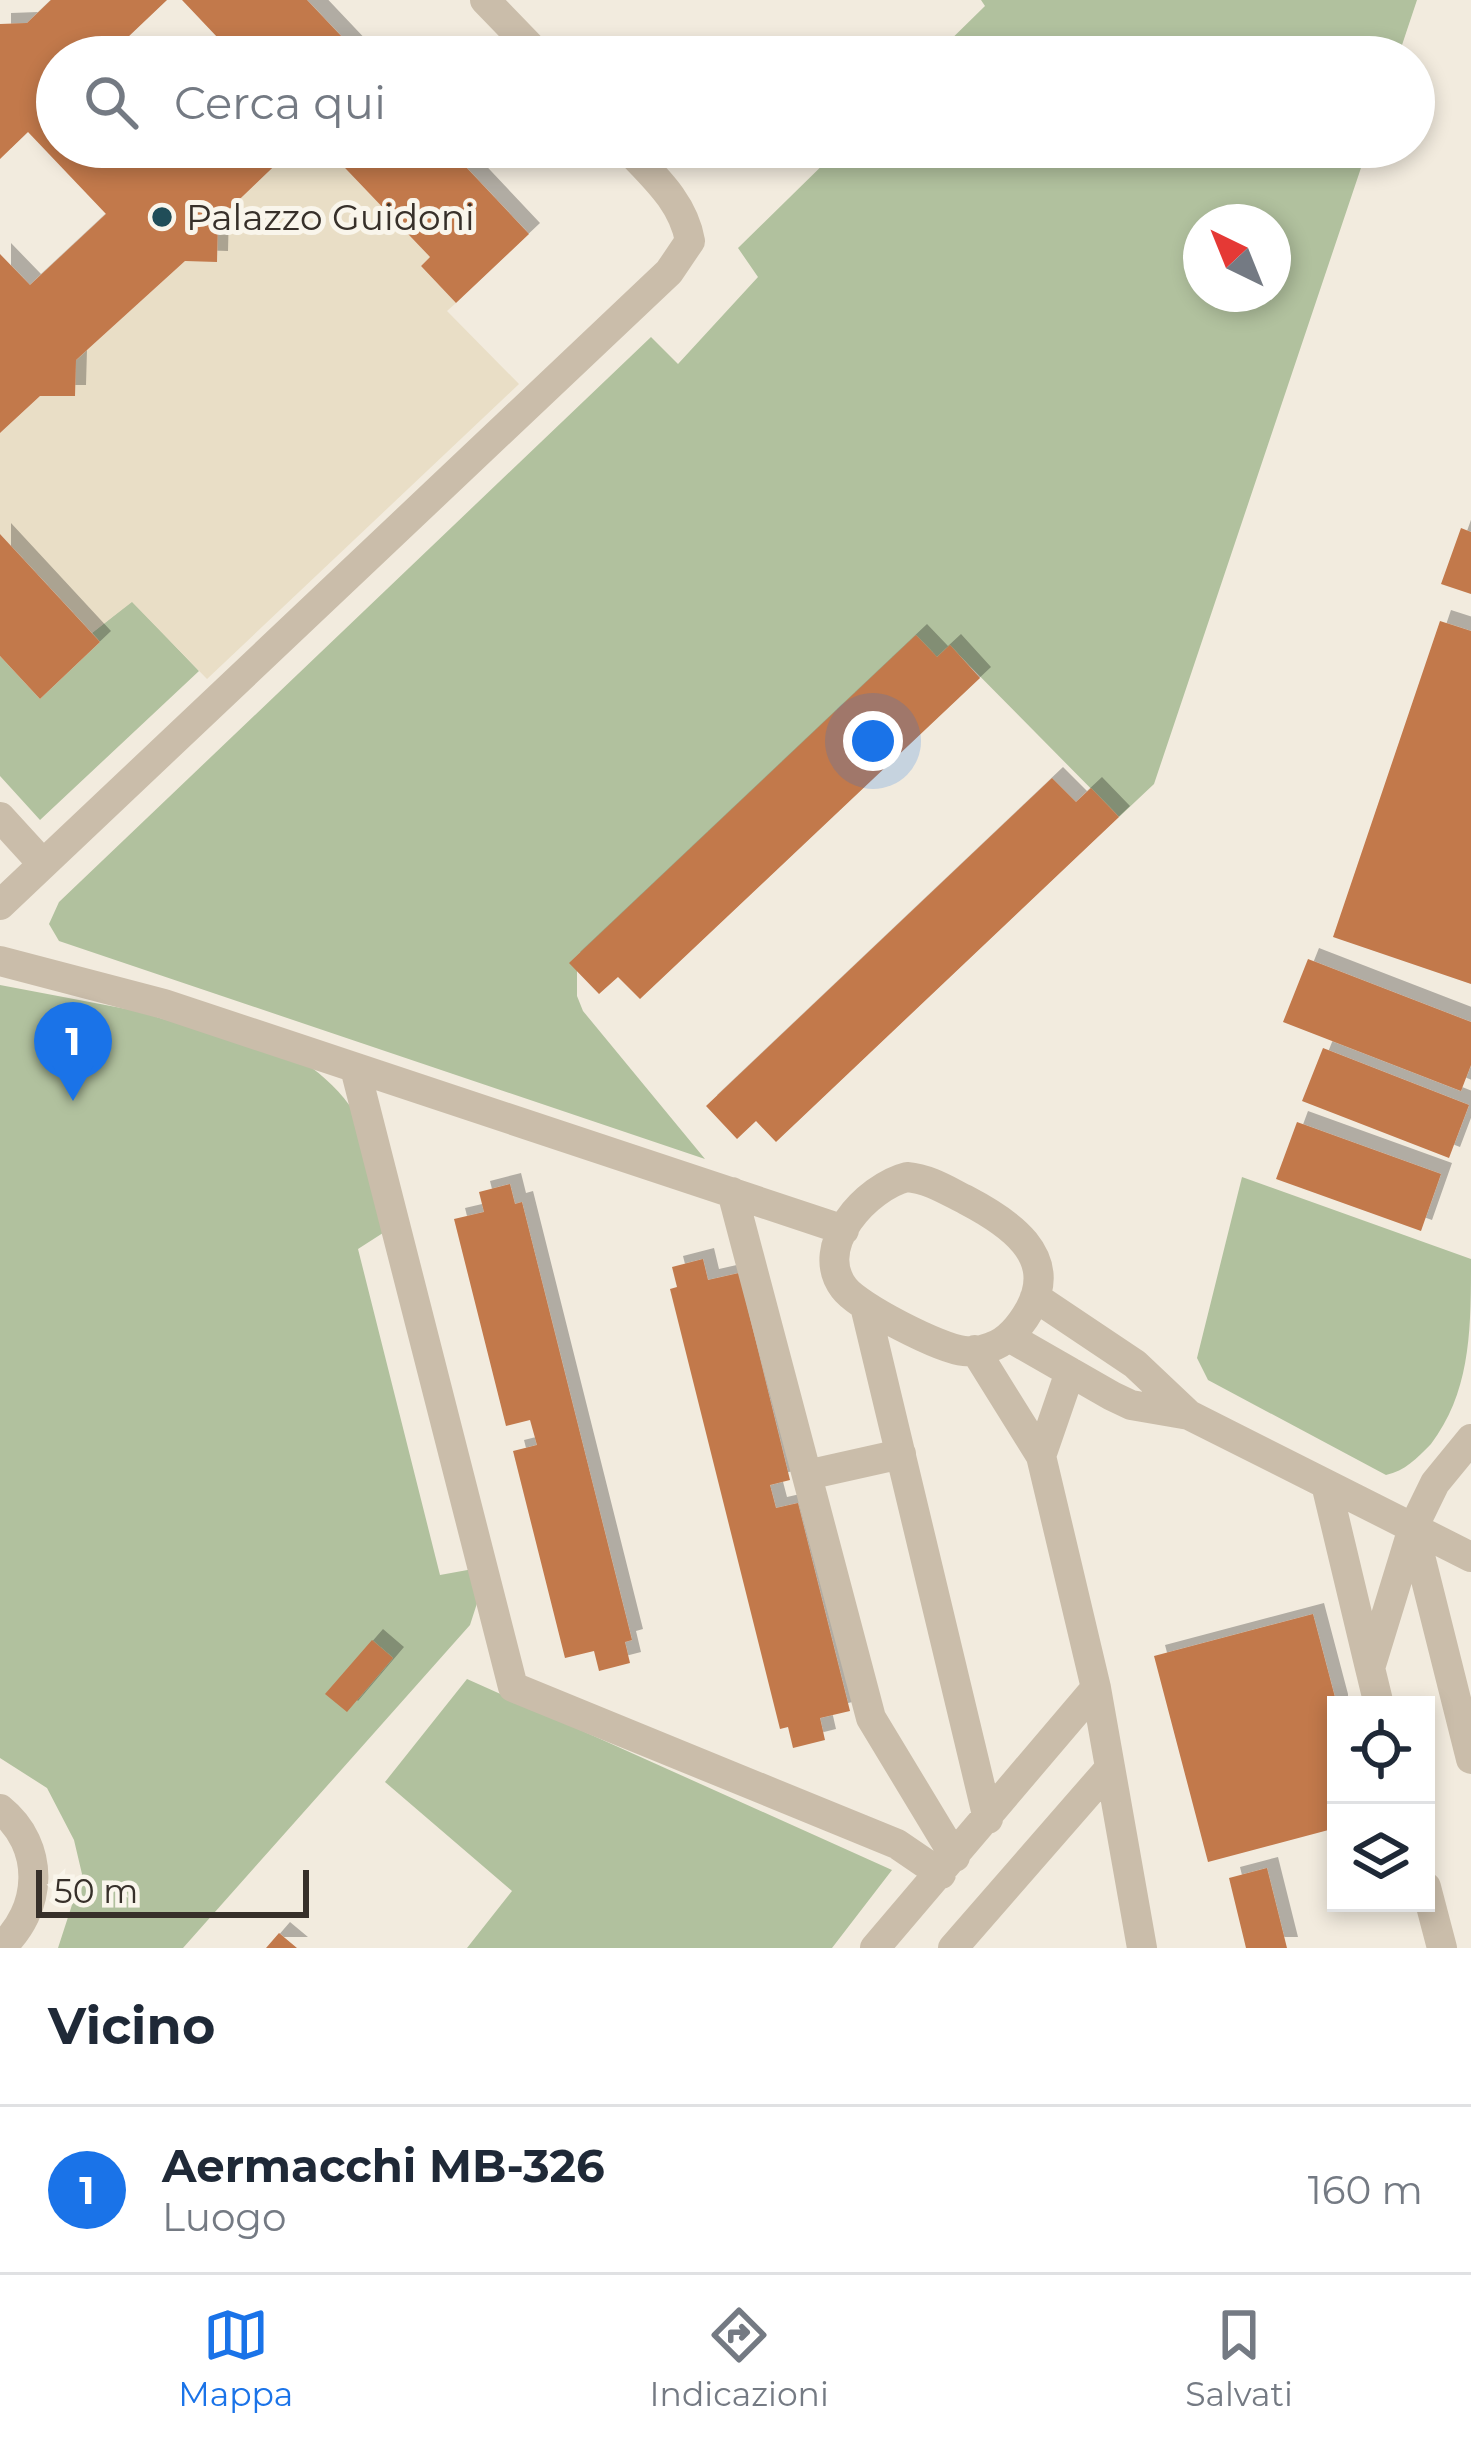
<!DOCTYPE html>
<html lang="it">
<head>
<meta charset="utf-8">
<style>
	body { margin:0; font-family:Montserrat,sans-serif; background:#f6f6f7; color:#1f2937 }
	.controls { position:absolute; right:36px; bottom:36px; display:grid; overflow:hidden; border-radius:0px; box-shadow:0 6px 18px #0003 }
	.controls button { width:108px; height:108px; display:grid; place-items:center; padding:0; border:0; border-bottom:3px solid #e0e1e3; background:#fff; color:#1f2937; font:60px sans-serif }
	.compass { position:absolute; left:1183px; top:204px; width:108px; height:108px; border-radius:50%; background:#fff; box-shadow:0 6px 18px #0003; rotate:317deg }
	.scale { position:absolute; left:36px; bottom:30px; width:273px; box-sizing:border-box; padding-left:12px; border:6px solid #37302a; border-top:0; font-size:33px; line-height:42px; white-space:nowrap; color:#37302a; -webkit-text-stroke:9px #f9f5eb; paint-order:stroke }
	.you { position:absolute; left:873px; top:741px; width:42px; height:42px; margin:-30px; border:9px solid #fff; border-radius:50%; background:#1a73e8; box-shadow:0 0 0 18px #1a73e833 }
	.badge { display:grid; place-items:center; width:78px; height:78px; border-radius:50%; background:#1a73e8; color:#fff; font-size:39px; font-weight:700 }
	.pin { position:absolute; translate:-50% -99px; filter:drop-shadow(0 3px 6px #0008) }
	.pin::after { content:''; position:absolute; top:63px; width:42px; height:36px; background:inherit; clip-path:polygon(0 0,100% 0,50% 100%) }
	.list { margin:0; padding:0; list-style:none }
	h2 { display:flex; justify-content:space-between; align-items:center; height:156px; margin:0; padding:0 48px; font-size:51px }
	h2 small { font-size:39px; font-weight:400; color:#747a83 }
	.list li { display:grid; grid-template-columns:78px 1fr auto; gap:36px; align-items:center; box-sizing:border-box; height:168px; padding:0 48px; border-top:3px solid #e0e1e3 }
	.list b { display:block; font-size:45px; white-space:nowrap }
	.list p { margin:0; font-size:39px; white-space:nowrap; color:#747a83 }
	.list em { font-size:39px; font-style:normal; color:#747a83 }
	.icon { flex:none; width:66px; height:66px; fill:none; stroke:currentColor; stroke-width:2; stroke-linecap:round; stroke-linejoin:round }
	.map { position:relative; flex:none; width:1471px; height:1948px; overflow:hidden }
	.search { position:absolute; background:#fff; box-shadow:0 6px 18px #0003; left:36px; right:36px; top:36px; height:132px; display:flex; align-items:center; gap:30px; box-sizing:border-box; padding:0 42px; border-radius:66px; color:#747a83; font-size:45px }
	.sheet { height:324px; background:#fff }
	nav { display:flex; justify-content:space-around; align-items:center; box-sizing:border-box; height:168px; border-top:3px solid #e0e1e3; background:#fff; font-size:33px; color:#747a83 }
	nav a { display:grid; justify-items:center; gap:6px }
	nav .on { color:#1a73e8 }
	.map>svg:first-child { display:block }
	.green { fill:#b1c19e; fill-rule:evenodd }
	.plaza { fill:#e9dec6 }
	.building { fill:#c2794c; filter:url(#shadow) }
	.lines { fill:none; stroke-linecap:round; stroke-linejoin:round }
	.minor { stroke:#cabdaa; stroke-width:30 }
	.poi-dot { fill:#204d58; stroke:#f9f5eb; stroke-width:4.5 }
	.labels { text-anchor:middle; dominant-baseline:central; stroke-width:10; stroke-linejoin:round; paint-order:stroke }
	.poi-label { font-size:36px; fill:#37302a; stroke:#f9f5eb; text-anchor:start }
</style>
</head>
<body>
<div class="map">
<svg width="1471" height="1948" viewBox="0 0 1471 1948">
	<defs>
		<filter id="shadow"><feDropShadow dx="11" dy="-11" stdDeviation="0" flood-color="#0004"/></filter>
	</defs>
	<rect width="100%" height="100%" fill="#f2ebde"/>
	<path class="green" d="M981,0h436l-19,57h-465l52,-51z
		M841,147h527l-214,637 -35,33 -169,-171 -373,324v26l6,15 122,148 -646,-218 -10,-17 10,-22 592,-565 27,27 80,-87 -20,-29zM1201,222h72v72h-72z
		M132,601l67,70 -159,149 -40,-44v-120l40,43 60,-57 -8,-9z
		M0,985l137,26 167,51c21,15 37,30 51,51l31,118 -28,18 82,326 33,-6 7,25 -10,31 -287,323h-125l24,-74 -8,-34 -27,-52 -47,-30z
		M1242,1177l229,82c0,71 0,132 -40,185 -14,14 -26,27 -45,31l-178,-95 -11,-22z
		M467,1679l425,191 -60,78h-365l45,-57 -127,-109z"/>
	<path class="plaza" d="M294,147h31l105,110 -9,9 35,37 -9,8 72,73 -312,295 -75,-77 -40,31 -92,-99v-101l40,-37h34l2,-36 109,-99h32l1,-41z"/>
	<path class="building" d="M51,0h116l-60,57h-50v90h237l-76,73 -1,42 -32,-1 -109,99 -1,36h-35l-40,37v-179l30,31 76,-71 -78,-82 -28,27v-135l27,-1z
		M182,0h125l54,57h-125z
		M325,147h122l82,87 -73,69 -35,-37 9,-9z
		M1461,528l10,4v62l-30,-10z
		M0,534l100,108 -60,57 -40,-43z
		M1440,621l31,10v353l-138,-47z
		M916,635l21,22 13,-12 30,33 -340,321 -22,-22 -19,17 -30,-31z
		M1052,778l24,24 15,-14 28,29 -343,325 -20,-21 -19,18 -31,-33z
		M1308,959l163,63v43l-10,26 -178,-69z
		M1323,1048l146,57 -20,53 -147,-57z
		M1297,1122l144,52 -20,57 -145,-52z
		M510,1184l5,20 7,-2 110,438 -7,2 5,21 -31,8 -5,-20 -29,7 -52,-207 24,-6 -7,-25 -24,6 -52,-207 30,-7 -5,-20z
		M703,1259l5,21 31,-7 51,207 -20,5 6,23 22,-5 52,208 -30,7 5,22 -32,8 -5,-21 -8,2 -110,-440 7,-2 -5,-20z
		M1313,1614l24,91 -1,123 -128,34 -54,-206z
		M372,1640l21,18 -46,54 -22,-18z
		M1267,1868l20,80h-41l-17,-70z
		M279,1933l18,15h-31z"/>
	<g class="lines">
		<path class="minor" d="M485,0l55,57
			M0,817l43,47
			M0,905l669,-633 21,-31c-7,-40 -37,-65 -64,-94
			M0,961l164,43 680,226
			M355,1068l158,619 384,157 44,30
			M907,1177c22,2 39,13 59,23 42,22 93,55 64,109 -9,16 -21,32 -39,38 -7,3 -18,5 -27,4 -23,-2 -106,-44 -120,-63 -32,-42 23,-101 63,-111z
			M732,1192l139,526 84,139
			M1035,1297l100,67 54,51
			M865,1306l123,513
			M1009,1337l103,59 19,9 58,10 282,142
			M975,1350l66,106 55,232 46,260
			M1471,1439l-36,44 -22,45 58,231
			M1041,1456l29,-84
			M807,1475l94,-21
			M1326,1484l44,184 43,-140
			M1370,1668l9,37
			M0,1809c46,37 43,101 0,139
			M1426,1887l16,61
			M875,1948l221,-260
			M953,1948l157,-180"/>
	</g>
	<circle class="poi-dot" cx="162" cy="217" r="12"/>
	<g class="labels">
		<g class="poi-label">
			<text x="186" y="217">Palazzo Guidoni</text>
		</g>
	</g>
</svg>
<div class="controls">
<button><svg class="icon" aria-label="locate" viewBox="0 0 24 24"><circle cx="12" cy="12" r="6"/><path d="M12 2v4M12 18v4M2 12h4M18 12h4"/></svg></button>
<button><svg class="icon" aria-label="layers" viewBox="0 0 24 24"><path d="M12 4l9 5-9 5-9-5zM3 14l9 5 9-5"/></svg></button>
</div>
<svg class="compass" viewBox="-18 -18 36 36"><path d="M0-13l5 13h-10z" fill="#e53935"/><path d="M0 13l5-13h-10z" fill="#747a83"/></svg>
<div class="scale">50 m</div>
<div class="you"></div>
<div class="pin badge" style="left:73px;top:1101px">1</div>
<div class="search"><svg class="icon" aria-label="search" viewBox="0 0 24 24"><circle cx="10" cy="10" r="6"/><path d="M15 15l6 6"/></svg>Cerca qui</div>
</div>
<section class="sheet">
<h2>Vicino<small></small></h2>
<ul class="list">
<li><span class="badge">1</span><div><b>Aermacchi MB-326</b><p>Luogo</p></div><em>160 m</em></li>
</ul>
</section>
<nav>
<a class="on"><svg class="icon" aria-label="map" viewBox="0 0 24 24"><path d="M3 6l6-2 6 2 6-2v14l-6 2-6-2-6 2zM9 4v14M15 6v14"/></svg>Mappa</a>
<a><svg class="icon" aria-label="directions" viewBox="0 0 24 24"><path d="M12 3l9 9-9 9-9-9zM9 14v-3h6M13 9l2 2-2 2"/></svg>Indicazioni</a>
<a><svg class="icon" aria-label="saved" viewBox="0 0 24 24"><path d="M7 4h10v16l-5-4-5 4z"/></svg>Salvati</a>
</nav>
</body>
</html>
